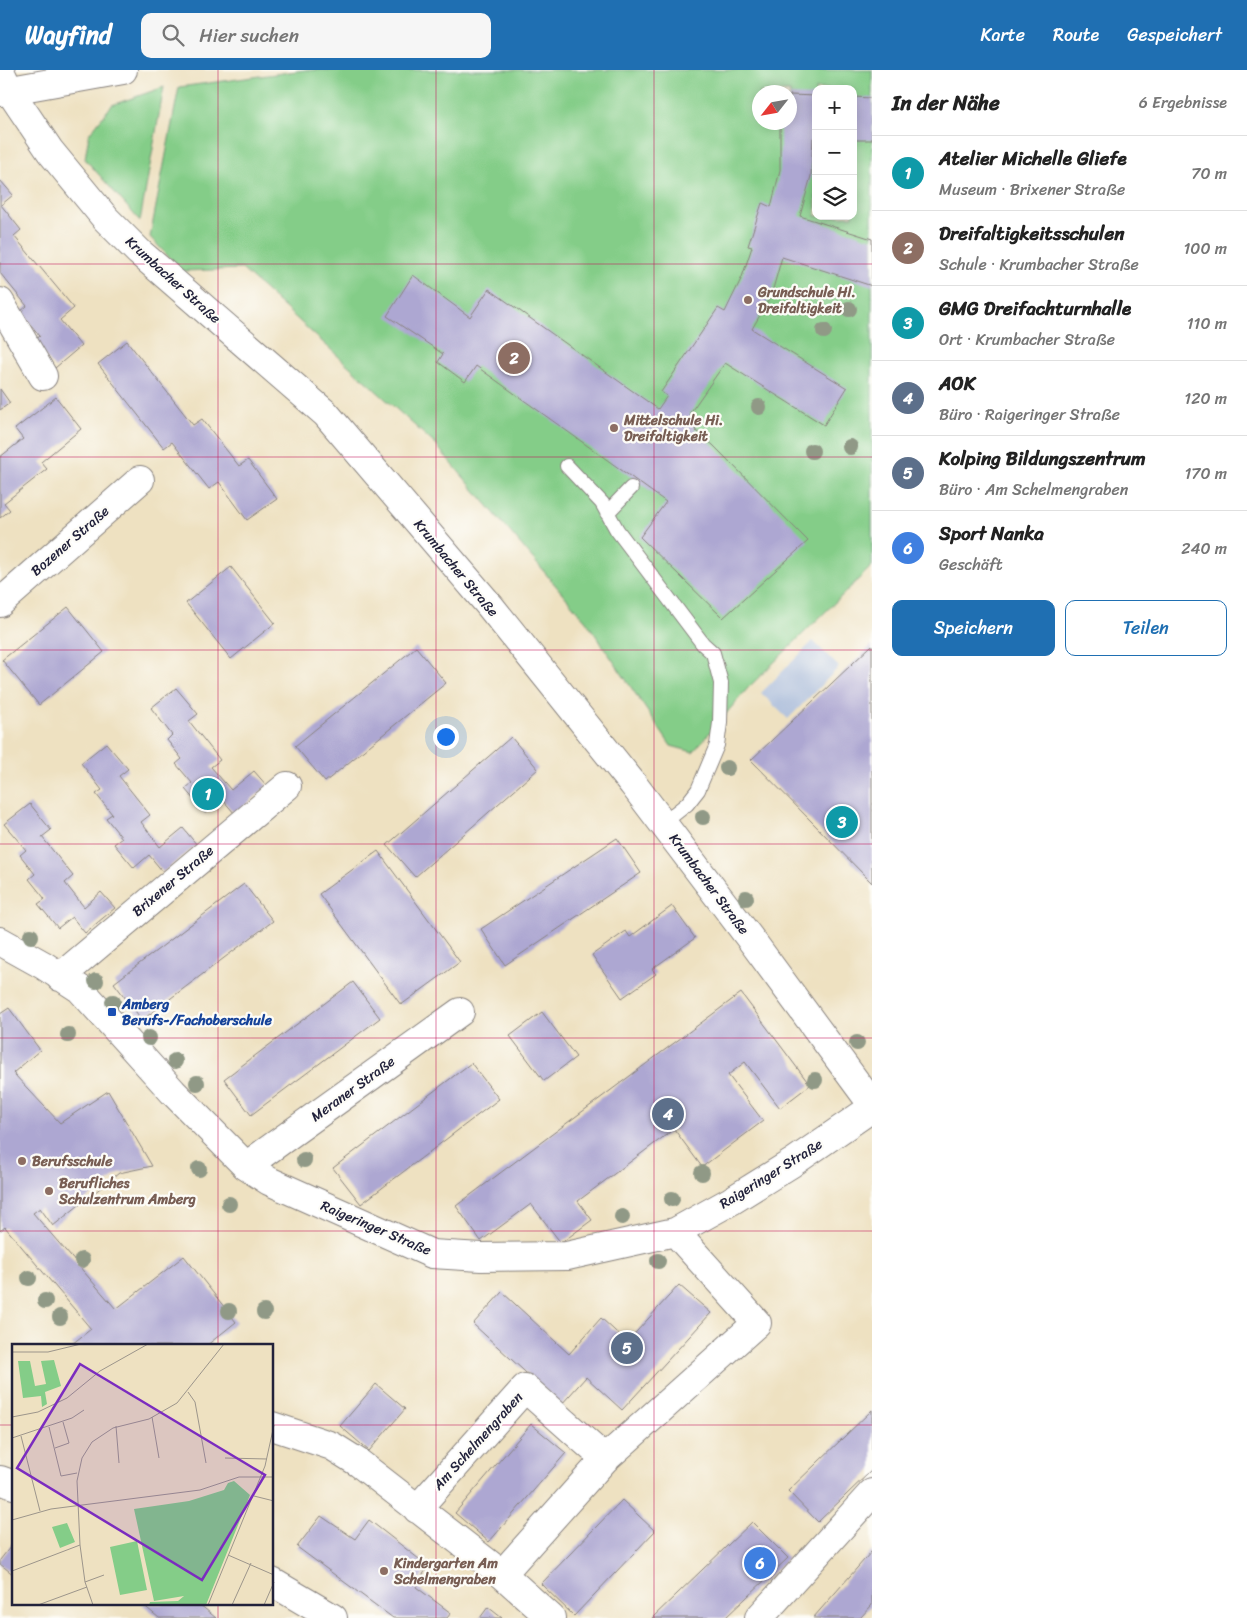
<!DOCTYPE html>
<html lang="de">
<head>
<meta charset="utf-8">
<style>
	body { margin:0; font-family:Sriracha,sans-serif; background:#f6f6f6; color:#222 }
	.controls { position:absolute; right:15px; top:15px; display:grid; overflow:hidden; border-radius:10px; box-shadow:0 2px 12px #0003 }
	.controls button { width:45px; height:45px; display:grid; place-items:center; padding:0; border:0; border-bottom:1px solid #e0e0e0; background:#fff; color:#222; font:25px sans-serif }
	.compass { position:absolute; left:752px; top:15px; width:45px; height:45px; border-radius:50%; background:#fff; box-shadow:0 2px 12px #0003; rotate:239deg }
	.you { position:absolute; left:445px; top:666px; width:18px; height:18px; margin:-12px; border:4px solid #fff; border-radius:50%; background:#1a73e8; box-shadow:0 0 0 8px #1a73e833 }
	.badge { display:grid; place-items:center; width:32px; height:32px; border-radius:50%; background:#1f6fb2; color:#fff; font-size:16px; font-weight:700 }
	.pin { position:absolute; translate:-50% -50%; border:2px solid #fff; box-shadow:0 1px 5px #0006 }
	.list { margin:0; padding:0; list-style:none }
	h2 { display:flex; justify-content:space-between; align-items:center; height:65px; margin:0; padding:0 20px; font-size:21px }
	h2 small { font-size:16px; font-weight:400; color:#767676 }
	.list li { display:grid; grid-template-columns:32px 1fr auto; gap:15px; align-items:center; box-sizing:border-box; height:75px; padding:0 20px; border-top:1px solid #e0e0e0 }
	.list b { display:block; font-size:19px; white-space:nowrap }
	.list p { margin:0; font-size:16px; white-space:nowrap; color:#767676 }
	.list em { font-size:16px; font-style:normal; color:#767676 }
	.actions { display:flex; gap:10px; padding:15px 20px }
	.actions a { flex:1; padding:11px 0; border:1px solid #1f6fb2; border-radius:10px; text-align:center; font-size:18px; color:#1f6fb2 }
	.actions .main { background:#1f6fb2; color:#fff }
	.icon { flex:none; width:28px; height:28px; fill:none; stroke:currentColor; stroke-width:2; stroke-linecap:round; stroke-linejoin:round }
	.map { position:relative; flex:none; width:872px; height:1548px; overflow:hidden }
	header { display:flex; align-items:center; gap:30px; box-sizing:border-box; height:70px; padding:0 25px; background:#1f6fb2; color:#fff }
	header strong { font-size:24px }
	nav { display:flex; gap:28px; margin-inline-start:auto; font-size:18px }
	.search { width:350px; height:45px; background:#f6f6f6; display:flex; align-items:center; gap:12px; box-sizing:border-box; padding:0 18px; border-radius:10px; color:#767676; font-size:19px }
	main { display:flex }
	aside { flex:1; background:#fff }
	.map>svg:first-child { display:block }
	.industrial { fill:#b6c5de }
	.green { fill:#84cd88; stroke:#537862; fill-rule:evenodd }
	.building { fill:#ada7d2 }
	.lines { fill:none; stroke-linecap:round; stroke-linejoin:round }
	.lane-casing { stroke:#88827e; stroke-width:16 }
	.street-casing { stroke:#88827e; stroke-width:30 }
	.secondary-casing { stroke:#88827e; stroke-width:30 }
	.lane { stroke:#fff; stroke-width:14 }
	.street { stroke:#fff; stroke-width:28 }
	.secondary { stroke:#fff; stroke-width:28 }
	.tree { fill:#909986 }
	.grid { fill:none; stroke:#c2185b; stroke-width:1; stroke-opacity:0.55 }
	.education-dot { fill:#8d6e63; stroke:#fdfcf7; stroke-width:2 }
	.transit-dot { fill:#1a4fb4; stroke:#fdfcf7; stroke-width:2 }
	.labels { text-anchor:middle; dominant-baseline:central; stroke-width:4.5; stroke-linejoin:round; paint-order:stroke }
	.street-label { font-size:14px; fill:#22223b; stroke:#fdfcf7 }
	.education-label { font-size:14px; font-weight:bold; fill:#785e54; stroke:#fdfcf7; text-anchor:start }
	.transit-label { font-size:14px; font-weight:bold; fill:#164399; stroke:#fdfcf7; text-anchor:start }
	.inset-road { fill:none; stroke:#9c958b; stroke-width:1 }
	.view { fill:#7b2cbf; fill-opacity:0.15; stroke:#7b2cbf; stroke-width:2.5 }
	.inset-edge { fill:none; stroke:#22223b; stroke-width:2.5 }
</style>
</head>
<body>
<header>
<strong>Wayfind</strong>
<div class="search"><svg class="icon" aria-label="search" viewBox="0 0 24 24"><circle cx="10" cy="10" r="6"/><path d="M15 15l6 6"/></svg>Hier suchen</div>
<nav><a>Karte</a><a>Route</a><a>Gespeichert</a></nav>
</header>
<main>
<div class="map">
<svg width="872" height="1548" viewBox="0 0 872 1548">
	<rect width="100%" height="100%" fill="#fdfcf7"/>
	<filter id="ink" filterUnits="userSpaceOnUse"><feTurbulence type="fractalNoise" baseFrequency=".02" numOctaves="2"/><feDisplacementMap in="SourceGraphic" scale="10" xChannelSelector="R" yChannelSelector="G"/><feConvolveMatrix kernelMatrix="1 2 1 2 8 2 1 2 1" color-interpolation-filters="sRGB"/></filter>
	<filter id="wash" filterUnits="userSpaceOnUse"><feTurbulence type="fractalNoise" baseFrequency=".0096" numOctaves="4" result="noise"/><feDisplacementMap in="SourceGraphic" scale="20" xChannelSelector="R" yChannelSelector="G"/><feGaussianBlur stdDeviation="1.12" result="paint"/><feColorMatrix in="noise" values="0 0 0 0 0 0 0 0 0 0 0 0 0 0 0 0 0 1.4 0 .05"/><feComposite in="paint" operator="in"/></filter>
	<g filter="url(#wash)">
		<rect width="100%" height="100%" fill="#eee1c1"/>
		<path class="industrial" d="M813,571l26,26 -51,52 -27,-26z"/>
		<path class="green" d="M305,0h567v496l-124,122 -55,64 -22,-6 -85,-125 -150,-176 -194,-176 -60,2 -32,-34 29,-150zM816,19h37v127h-37zM760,22h30v30h-30z
			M164,17l-24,134 -55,-62 4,-25 23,-29z"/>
		<g id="blocks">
			<path class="building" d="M790,25l26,1v42h-3l-2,38 -11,40 72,23v47l-90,-29 -11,39 -19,33 95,59 -23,37 -99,-62 -35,50 6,18 17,14 95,96 -85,77 -83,-81 26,-35 -190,-136 -11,16 -27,-20 5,-8 -56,-38 26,-41 57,42 19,-28 169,120 9,-13 -6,-4 57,-84 7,4 17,-35 10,-30 -4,-1 14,-43 9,4 9,-37v-48h10z
				M853,27l19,1v42h-19z
				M0,110l13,15 -12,10 20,25 -7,6 60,72 -14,12 21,26 -26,22 -22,-26 7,-6 -20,-24 7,-6 -27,-33z
				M127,271l66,84 9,-6 37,47 9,-6 29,39 -30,21 -28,-38 -10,7 -37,-47 -8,6 -66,-84z
				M0,319l10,14 -10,7z
				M56,327l25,32 -40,33 6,7 -43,34 6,7 -10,8v-61l23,-18 -8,-10z
				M231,497l44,56 -44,36 -45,-56z
				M68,537l36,45 -65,53 -37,-45z
				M872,575v238l-121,-123z
				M416,577l30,36 -121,99 -30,-36z
				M176,618l22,26 -9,7 31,39 -9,7 20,23 23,-19 13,15 -32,28 -13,-15 -17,14 -20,-24 7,-6 -16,-19 6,-5 -15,-19 5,-5 -21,-27z
				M511,667l27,32 -123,108 -28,-32z
				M106,673l22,26 -9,7 31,39 -9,7 19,25 23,-19 14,17 -34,27 -14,-17 -15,13 -20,-24 8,-6 -16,-20 6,-4 -16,-20 6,-4 -21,-27z
				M30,734l21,26 -9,7 31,39 -8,7 19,24 17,-15 14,16 -30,25 -13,-16 -14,11 -20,-24 7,-5 -16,-20 6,-5 -15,-19 6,-5 -22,-26z
				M617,768l24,35 -136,92 -24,-36z
				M378,781l82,111 -59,43 -82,-111z
				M244,814l29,37 -131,99 -28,-37z
				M672,836l23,32 -43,31 4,5 -34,24 -30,-43 34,-24 4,6z
				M353,912l27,36 -129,97 -27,-36z
				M741,923l69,92 -30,23 -35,-46 -17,13 35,46 -61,46 -28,-38 -96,72 14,19 -31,23 -30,-39 -50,37 -25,-35z
				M9,938l31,42 -27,23 47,50 48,-32 44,75 -33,7 -66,53 -13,-18 -7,5 83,96 68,-53 52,66 -30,24h-133l-1,-2 19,-15 -86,-102 -5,4v-217z
				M542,942l34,45 -32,24 -34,-45z
				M471,993l28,36 -138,105 -28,-36z
				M679,1215l32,28 -89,97 -36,-33 -25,28 -88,-81 29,-32 67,62 32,-36 26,24z
				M376,1314l29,25 -36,42 -29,-25z
				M872,1340v60l-54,52 -30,-31z
				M531,1354l35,29 -77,89 -34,-29z
				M622,1430l33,31 -81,85 -33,-32z
				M321,1446l34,23 14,-19 59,46 -12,21 35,26 -4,5h-54l-96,-71z
				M752,1452l36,36 -63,60h-73z
				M14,1472v33l-14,-11v-4z
				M872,1481v54l-12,13h-47z
				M142,1534h57l17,14h-57z
				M488,1537l14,11h-22z"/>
		</g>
	</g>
	<g filter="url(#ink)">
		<use href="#blocks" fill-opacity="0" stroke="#88827e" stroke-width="1"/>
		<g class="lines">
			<g class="lane-casing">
				<path id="lane" d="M567,396l35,37 15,27 86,114 10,9 8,30 -1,40 -3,22 -19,45 -11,14 -24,19
					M607,443l24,-25"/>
			</g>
			<g class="street-casing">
				<path id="street" d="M0,232l43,74
					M0,533l140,-123
					M0,871l43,24 37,24 93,103 73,74 23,15 163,73 49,3 86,-1 108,-24 56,-31 61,-38 80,-55
					M60,907l227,-191
					M246,1096l214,-154
					M272,1356l60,20 27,17 143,111 49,44
					M0,1410l14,5
					M417,1439l108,-121 80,71
					M502,1504l103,-115 152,-136 -82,-91
					M272,1512l61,36
					M759,1548l113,-125"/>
			</g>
			<g class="secondary-casing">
				<path id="secondary" d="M0,1l9,19 41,61 56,68 33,33 187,162 164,192 143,178 122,161 117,159
					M0,22l123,-22"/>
			</g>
			<use href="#lane" class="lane"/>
			<use href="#street" class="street"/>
			<use href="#secondary" class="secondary"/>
		</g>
		<g class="tree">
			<circle cx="849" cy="239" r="8"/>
			<circle cx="824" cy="261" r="8"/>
			<circle cx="759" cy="337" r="8"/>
			<circle cx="850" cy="377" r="8"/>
			<circle cx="812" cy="381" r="8"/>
			<circle cx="727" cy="698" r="8"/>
			<circle cx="703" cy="747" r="8"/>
			<circle cx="746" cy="828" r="8"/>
			<circle cx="31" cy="866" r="8"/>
			<circle cx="96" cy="911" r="8"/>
			<circle cx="113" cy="932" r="8"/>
			<circle cx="68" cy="965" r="8"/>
			<circle cx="149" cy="968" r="8"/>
			<circle cx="857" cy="973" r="8"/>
			<circle cx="175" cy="991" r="8"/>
			<circle cx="815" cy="1010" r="8"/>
			<circle cx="197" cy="1013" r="8"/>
			<circle cx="304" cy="1090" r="8"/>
			<circle cx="199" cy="1099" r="8"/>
			<circle cx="702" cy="1103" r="8"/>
			<circle cx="672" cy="1129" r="8"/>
			<circle cx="229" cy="1134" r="8"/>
			<circle cx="622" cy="1147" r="8"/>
			<circle cx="82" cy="1190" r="8"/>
			<circle cx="658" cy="1191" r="8"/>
			<circle cx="29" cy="1208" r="8"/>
			<circle cx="45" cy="1231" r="8"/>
			<circle cx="229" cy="1241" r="8"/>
			<circle cx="264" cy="1242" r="8"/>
			<circle cx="60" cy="1247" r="8"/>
		</g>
	</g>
	<path class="grid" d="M218,0v1276M436,0v1548M654,0v1548M0,194h872M0,387h872M0,580h872M0,774h872M0,968h872M0,1161h872M0,1355h14M272,1355h600M218,1534v14"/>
	<g class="education-dot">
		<circle cx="748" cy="230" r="5"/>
		<circle cx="614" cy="358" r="5"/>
		<circle cx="22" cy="1091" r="5"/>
		<circle cx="49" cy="1121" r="5"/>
		<circle cx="384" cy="1501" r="5"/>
	</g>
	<rect class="transit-dot" x="107" y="937" width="10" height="10" rx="2.5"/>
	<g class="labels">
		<g class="street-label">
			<text transform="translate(173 210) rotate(42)">Krumbacher Straße</text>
			<text transform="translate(70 471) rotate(-41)">Bozener Straße</text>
			<text transform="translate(456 498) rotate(50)">Krumbacher Straße</text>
			<text transform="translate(173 811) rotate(-40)">Brixener Straße</text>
			<text transform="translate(709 814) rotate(53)">Krumbacher Straße</text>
			<text transform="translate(353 1019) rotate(-36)">Meraner Straße</text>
			<text transform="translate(771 1104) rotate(-32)">Raigeringer Straße</text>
			<text transform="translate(376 1158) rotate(23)">Raigeringer Straße</text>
			<text transform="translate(478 1371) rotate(-48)">Am Schelmengraben</text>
		</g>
		<g class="education-label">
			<text x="758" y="222">Grundschule Hl.<tspan x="758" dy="16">Dreifaltigkeit</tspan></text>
			<text x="624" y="350">Mittelschule Hi.<tspan x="624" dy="16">Dreifaltigkeit</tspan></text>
			<text x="32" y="1091">Berufsschule</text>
			<text x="59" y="1113">Berufliches<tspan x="59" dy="16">Schulzentrum Amberg</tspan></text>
			<text x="394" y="1493">Kindergarten Am<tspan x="394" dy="16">Schelmengraben</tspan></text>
		</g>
		<g class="transit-label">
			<text x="122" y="934">Amberg<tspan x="122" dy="16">Berufs-/Fachoberschule</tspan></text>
		</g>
	</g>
	<g transform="translate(12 1274)">
		<rect width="261" height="261" fill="#eee1c1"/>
		<path d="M42,16l7,26 -16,6 2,12 -5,3 -1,-11 -18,2 -5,-37h12l5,25 11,-2 -5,-23zM222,137l16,14 -44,110h-57l1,-3 28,-1 6,-5 -30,5 -20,-92 55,-8 35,-11 4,-7zM55,179l8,19 -15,6 -8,-21zM125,197l10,49 -27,5 -10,-48z" fill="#84cd88"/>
		<path class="inset-road" d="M0,8h36l33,-8M176,48l7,10 11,61M0,73l26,-5 29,-14 33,-27 48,-27M140,73l7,41M104,82l3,37M37,83l12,49 16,-3M9,92l19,75M0,94l60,-20 12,-8M43,104l14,-5 -6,-21M213,114l42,1M242,152l20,5M0,176l39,-11 149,-19 39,-13h35M216,211l46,20M0,227l68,-26M73,238l19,-7M26,261l49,-18M81,261l-8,-23 -5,-37 -3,-64 5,-23 10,-16 21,-14 36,-9 28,-16 47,-59M196,261l57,-139 9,-41M220,261l19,-42M252,261l10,-23"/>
		<path class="view" d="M68,20l185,111 -63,105 -185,-112z"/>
		<rect width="261" height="261" class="inset-edge"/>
	</g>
</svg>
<div class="controls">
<button>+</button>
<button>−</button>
<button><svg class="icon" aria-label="layers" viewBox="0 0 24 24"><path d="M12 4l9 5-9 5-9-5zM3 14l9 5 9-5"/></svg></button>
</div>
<svg class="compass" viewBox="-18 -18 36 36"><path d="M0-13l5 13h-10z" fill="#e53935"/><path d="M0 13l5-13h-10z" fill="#767676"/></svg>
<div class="you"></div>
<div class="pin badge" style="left:208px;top:724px;background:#0f9aa8">1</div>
<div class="pin badge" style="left:514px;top:288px;background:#8d6e63">2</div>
<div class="pin badge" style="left:842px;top:752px;background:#0f9aa8">3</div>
<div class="pin badge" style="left:668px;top:1044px;background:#5c6f8a">4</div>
<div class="pin badge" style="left:627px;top:1278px;background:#5c6f8a">5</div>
<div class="pin badge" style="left:760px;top:1493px;background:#3f7fe0">6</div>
</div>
<aside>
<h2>In der Nähe<small>6 Ergebnisse</small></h2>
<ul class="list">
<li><span class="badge" style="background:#0f9aa8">1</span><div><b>Atelier Michelle Gliefe</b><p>Museum · Brixener Straße</p></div><em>70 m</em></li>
<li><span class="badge" style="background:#8d6e63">2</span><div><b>Dreifaltigkeitsschulen</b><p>Schule · Krumbacher Straße</p></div><em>100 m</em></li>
<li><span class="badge" style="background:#0f9aa8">3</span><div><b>GMG Dreifachturnhalle</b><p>Ort · Krumbacher Straße</p></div><em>110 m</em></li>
<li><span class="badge" style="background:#5c6f8a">4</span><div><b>AOK</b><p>Büro · Raigeringer Straße</p></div><em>120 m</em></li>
<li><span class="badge" style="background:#5c6f8a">5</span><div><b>Kolping Bildungszentrum</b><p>Büro · Am Schelmengraben</p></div><em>170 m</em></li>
<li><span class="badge" style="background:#3f7fe0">6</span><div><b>Sport Nanka</b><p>Geschäft</p></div><em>240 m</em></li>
</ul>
<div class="actions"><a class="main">Speichern</a><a>Teilen</a></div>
</aside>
</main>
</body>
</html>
